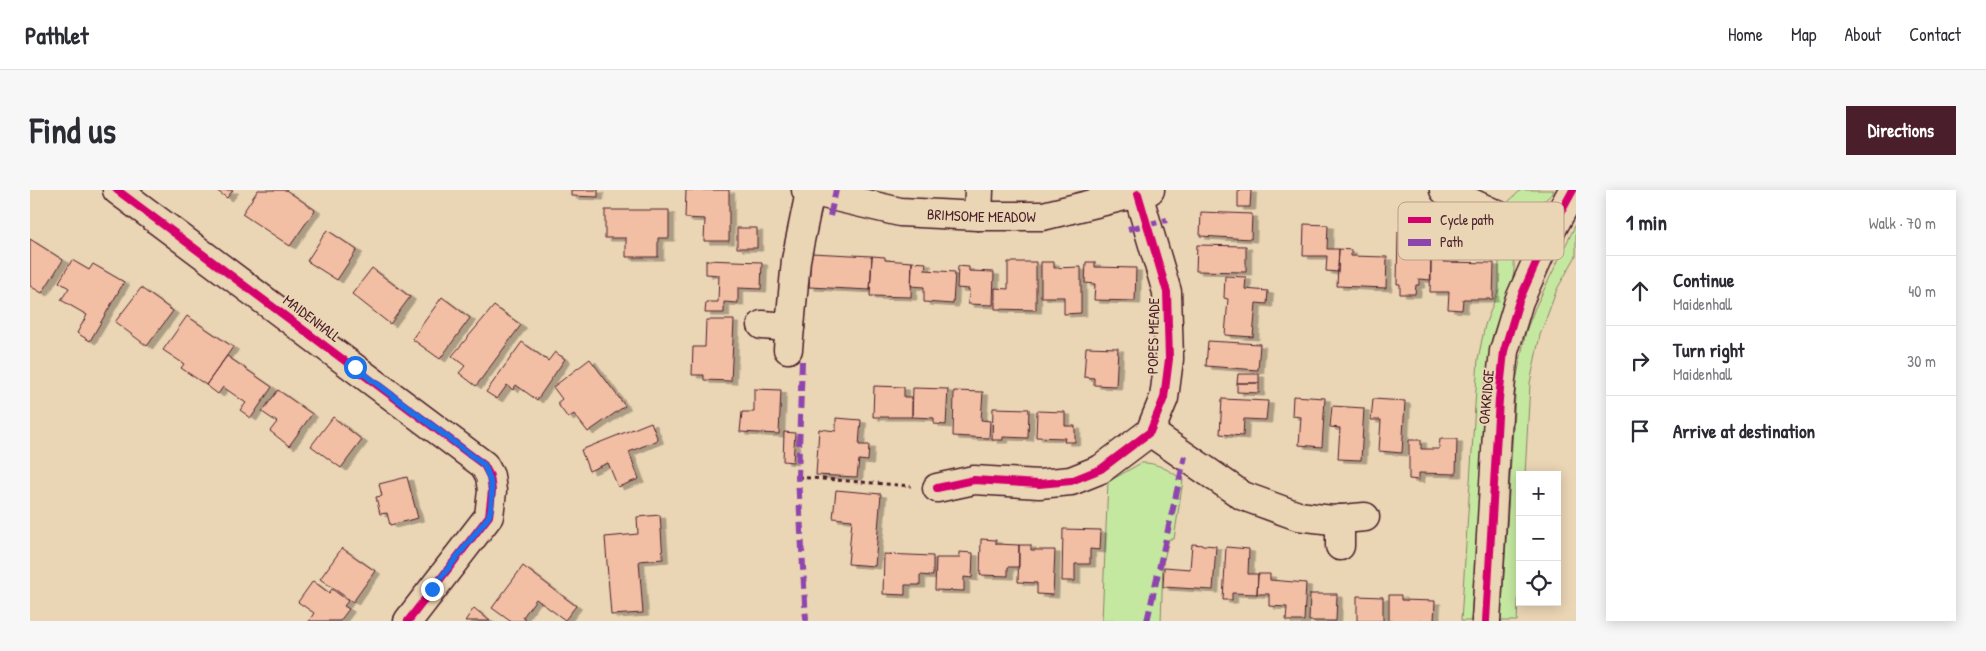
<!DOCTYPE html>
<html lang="en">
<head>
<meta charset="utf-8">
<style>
	body { margin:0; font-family:"Patrick Hand",sans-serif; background:#f7f7f7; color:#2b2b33 }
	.controls { position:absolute; right:15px; bottom:15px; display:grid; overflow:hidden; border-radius:0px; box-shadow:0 2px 12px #0003 }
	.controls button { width:45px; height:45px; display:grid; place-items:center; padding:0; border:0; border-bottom:1px solid #e1e1e2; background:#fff; color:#2b2b33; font:25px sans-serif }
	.stop { position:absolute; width:15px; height:15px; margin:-11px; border:4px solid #1a73e8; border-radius:50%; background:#fff }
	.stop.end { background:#1a73e8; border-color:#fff; box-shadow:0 1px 5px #0008 }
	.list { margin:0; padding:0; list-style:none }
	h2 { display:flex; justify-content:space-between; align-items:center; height:65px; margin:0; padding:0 20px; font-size:21px }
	h2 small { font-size:16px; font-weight:400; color:#7c7c81 }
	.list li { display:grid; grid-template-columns:32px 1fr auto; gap:15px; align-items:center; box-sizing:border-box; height:70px; padding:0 20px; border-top:1px solid #e1e1e2 }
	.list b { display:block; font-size:19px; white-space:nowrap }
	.list p { margin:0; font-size:16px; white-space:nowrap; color:#7c7c81 }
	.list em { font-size:16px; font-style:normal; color:#7c7c81 }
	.icon { flex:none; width:28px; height:28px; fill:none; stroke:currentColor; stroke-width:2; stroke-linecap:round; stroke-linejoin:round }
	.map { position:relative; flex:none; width:1546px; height:431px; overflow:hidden; border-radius:0px }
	header { display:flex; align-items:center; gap:30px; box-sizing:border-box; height:70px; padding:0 25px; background:#fff; border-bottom:1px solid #e1e1e2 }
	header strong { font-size:24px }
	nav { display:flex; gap:28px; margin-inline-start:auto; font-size:18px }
	.intro { display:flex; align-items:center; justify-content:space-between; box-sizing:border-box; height:120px; padding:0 30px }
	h1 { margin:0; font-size:35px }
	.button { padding:12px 22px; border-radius:0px; background:#4a1f2b; color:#fff; font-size:18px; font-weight:700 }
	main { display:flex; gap:30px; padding:0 30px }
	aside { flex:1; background:#fff; border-radius:0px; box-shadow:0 2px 12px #0003 }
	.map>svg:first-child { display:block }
	.green { fill:#c5e8a1; stroke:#888466 }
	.building { fill:#f2bea4; stroke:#4a1f2b; filter:url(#shadow) }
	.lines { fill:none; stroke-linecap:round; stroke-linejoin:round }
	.minor-casing { stroke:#4a1f2b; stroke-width:31 }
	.path { stroke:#4a1f2b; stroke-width:3; stroke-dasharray:4 4; stroke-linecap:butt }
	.minor { stroke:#ead5b4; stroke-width:28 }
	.quiet { stroke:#8e44ad; stroke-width:6; stroke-dasharray:12 6; stroke-linecap:butt }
	.cycleway-casing { stroke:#ead5b4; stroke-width:11 }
	.cycleway { stroke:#d6006c; stroke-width:8 }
	.route { stroke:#1a73e8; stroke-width:6 }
	.labels { text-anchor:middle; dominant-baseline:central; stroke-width:4; stroke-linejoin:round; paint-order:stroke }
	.street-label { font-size:15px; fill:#4a1f2b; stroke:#ead5b4 }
	.key { fill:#ead5b4; stroke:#ba9e8b; stroke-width:1 }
	.key-label { font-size:14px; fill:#4a1f2b }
</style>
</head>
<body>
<header>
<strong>Pathlet</strong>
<nav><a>Home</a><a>Map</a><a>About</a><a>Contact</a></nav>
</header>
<div class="intro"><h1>Find us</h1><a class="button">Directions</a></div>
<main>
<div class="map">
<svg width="1546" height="431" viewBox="0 0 1546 431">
	<defs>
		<filter id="shadow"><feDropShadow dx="5.5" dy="3" stdDeviation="0" flood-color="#0004"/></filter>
	</defs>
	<rect width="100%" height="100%" fill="#ead5b4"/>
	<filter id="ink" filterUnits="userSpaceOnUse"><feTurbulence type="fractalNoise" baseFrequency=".02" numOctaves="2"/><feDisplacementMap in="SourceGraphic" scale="10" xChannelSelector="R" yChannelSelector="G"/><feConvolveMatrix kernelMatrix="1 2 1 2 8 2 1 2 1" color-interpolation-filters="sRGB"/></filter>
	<g filter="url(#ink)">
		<path class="green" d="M1491,0h33c-8,15 -32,22 -46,12z
			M1546,34v32l-19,33 -17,46 -10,48 -5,92h-5v92l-3,54h-16l15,-240 10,-50 9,-23z
			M1469,48l7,2c21,30 -4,64 -13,95 -3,9 -3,20 -5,30l-17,256h-10l17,-262 7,-34 14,-36z
			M1111,273c16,-1 29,8 42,17l-9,59h-5l-6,24 -2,58h-59l6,-139z"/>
		<path class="building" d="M186,0h17l-6,8z
			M228,0h28l29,20 -25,36 -48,-32z
			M541,0h27v7l-27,-1z
			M656,0h43v51h-25l1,-22 -20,-1z
			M1208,0h13l-1,17h-12z
			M575,20h64v28h-11v19h-32v-19h-21z
			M1171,22l51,2 -1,25 -51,-3z
			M1274,34l24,1 -1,24h12l-1,23 -12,-1 1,-15h-24z
			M707,38h20v20h-20z
			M297,40l30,20 -20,30 -30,-19z
			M1368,42h23l-1,22 11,1v25l-12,-1v6h-3l-1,9h-15v-10h-3z
			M0,49l33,21 -21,33 -12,-7z
			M1167,55l49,1v26l-50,-1z
			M1309,59l12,1v6l36,1 -1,31 -49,-2z
			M781,63l61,3 -2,34 -61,-3z
			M1401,65h13l-1,7 51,1 -1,36h-30l-1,11 -14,-1 1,-17h-19z
			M842,66l13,1v3l27,2 -1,35 -41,-1z
			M42,70l17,10 4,-6 31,18 -34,59 -13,-8 10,-18 -26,-15 8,-12 -10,-6z
			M676,70l56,2 -1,27 -23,-1v15l-14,-1v11h-19l1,-11h12l1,-27 -13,-1z
			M882,72l14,1 -1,7 30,2 -2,32 -29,-2v-15l-13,-1z
			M978,72h28v48l-41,-1v-21l13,1z
			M1011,72h13v6l27,-1v46l-17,1v-17h-23z
			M1056,72h9v5l41,1 -1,33 -41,-1 1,-16 -10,-1z
			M928,76l11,1v4l25,1 -1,33 -25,-1 1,-15 -12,-1z
			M342,78l38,29 -20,27 -38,-30z
			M1195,86l21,1 -1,12 23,2 -1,13 -11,-1 -3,34 -28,-2 3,-36 -4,-1z
			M111,98l32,23 -26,35 -32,-24z
			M412,107l28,21 -30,41 -28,-20z
			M464,116l27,19 -45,61 -17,-13 6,-7 -13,-10z
			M157,126l46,31 -27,38 -25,-17 3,-4 -21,-14z
			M676,130h28l-3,61 -27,-1v-5h-12l1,-28h12z
			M1178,151l52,3 -2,26 -52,-4z
			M492,152l26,19 7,-9 10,7 -28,41 -21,-15 -3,5 -6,-5 -10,14 -11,-7z
			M1056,157l32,1 -2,38 -22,-1v-7l-10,-1z
			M197,166l45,31 -21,31 -11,-8 6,-7 -23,-16 -5,7 -12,-9z
			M560,169l35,47 -37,26 -14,-18 -6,4 -11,-15 5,-4 -9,-12z
			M1208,184h21v9h-22z
			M1207,193h22v10l-22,-1z
			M844,196l30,1v10h8v20h-39z
			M883,198l35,1 -2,36 -12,-1v-6l-22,-1z
			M724,199l27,1 -2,44 -39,-2 2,-20h12z
			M248,200l34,24 -23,32 -19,-15 7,-9 -15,-10z
			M924,201l29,1 -2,28 9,1 -1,17 -36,-2z
			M1263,206l32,2 -3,49 -23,-2 2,-28 -9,-1z
			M1192,209l46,2 -2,19 -22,-1 -1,17 -23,-2z
			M1343,209l32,2 -3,52 -23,-2 2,-31h-10z
			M1302,216l32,2 -3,52 -23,-1 2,-31 -10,-1z
			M963,218l36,1 -1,29 -25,-1v3h-11z
			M1007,221l28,1v14h10v16h-11l1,-4 -29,-1z
			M303,227l29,23 -21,28 -30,-22z
			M806,228l25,2 -2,25h10l-1,16 -9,-1 -2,17 -41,-2 3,-46 17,2z
			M621,232l7,18 -29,12 10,27 -21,8 -10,-24 -19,8 -8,-21z
			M754,242l11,1 -2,29 -10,-1z
			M1410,249h17l-1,35 -37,-1v7l-10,-1v-39h12v9h18z
			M377,287l11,41 -28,7 -3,-12 -7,1 -4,-17 6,-1 -3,-12z
			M806,300l45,4 -6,72 -27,-2 4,-44 -19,-2z
			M630,325l3,44 -24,2 4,52 -32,2 -6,-78 33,-3 -1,-17z
			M1033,339l38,1 -1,20 -10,-1v15h-15v17h-13z
			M951,349l15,1v4l23,1v22h-11v9l-28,-1z
			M1162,354l24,2 -3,44 -50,-3 1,-20 26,2z
			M989,355h12v5h24l-2,45 -16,-1v-11l-19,-1z
			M1196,357l23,2 -1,25h10l-1,20 -25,-1v7h-9z
			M312,358l33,23 -22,31 -33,-23z
			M929,362l14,1 -1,25 -8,-1v14l-29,-1 1,-32h23z
			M854,364l49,2v20l-13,-1v10h-15v10l-22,-1z
			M493,376l53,40 -11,14 -29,-21 -13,18 3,4h-16l-18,-13z
			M1228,384h12v6l36,3 -2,38h-18l1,-14 -18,-1v-12h-12z
			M283,391l16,12 3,-4 16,12 -4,5 5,3 -9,12h-31l5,-8 -16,-11z
			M1280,404h27l-1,27h-27z
			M1359,405h12v5l34,1 -1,20h-45z
			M1327,406l26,1v24h-26z
			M444,418l16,13h-25z"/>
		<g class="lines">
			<g class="minor-casing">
				<g id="minor">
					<path d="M87,0l367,275 6,11 2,15 -3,25 -81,105"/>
					<path id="s1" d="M776,0l94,22 78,4h65l107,-26"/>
					<path d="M1414,0l103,48"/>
					<path d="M948,26l1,-26"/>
					<path d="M732,135l28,2"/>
					<path d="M758,159l8,-89 14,-68"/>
					<path d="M1120,242l93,64 55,20 34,4 33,-3"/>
					<path d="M907,298l37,-8 65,4 32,-3 30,-12 49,-37 14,-34 5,-39 -2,-67 -29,-98"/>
					<path d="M1310,329v27"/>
					<path d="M1456,431l13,-222 5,-48 15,-50 28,-63 26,-48"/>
				</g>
			</g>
			<path class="path" d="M768,287l113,9"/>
			<use href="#minor" class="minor"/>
			<path class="quiet" d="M800,26l6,-26
				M1098,39l39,-9
				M772,171l-4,116 8,144
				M1117,431l38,-165"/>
			<g class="cycleway-casing">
				<path id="cycleway" d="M87,0l367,275 6,11 2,15 -3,25 -81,105
					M907,298l37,-8 65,4 32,-3 30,-12 49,-37 14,-34 5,-39 -2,-67 -29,-98
					M1456,431l13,-222 5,-48 15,-50 28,-63 26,-48"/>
			</g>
			<use href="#cycleway" class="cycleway"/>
		</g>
	</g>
	<g class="lines" filter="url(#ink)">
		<path class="route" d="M325,177l129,98c9,17 10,33 5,51l-57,73"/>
	</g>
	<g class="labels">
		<g class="street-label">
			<text stroke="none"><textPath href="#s1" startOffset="178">BRIMSOME MEADOW</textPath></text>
			<text transform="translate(282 128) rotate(37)">MAIDENHALL</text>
			<text transform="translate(1123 146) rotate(-89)">POPES MEADE</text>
			<text transform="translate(1456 207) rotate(-85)">OAKRIDGE</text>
		</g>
	</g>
	<rect x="1368" y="12" width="166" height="58" rx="8" class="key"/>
	<rect x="1378" y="27" width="23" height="6" fill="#d6006c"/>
	<rect x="1378" y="49" width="23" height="7" fill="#8e44ad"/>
	<g class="key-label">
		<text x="1410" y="35">Cycle path</text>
		<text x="1410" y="57">Path</text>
	</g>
</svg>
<div class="controls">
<button>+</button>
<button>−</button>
<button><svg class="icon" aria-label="locate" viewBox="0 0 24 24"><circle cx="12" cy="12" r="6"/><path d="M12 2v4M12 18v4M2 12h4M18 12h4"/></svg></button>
</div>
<div class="stop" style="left:325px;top:177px"></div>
<div class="stop end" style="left:402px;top:399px"></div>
</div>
<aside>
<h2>1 min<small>Walk · 70 m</small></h2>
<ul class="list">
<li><svg class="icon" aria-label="ahead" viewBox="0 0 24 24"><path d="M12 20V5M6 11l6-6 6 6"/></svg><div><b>Continue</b><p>Maidenhall</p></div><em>40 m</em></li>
<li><svg class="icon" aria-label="right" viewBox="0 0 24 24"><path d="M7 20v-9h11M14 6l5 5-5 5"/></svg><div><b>Turn right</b><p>Maidenhall</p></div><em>30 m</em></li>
<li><svg class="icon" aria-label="arrive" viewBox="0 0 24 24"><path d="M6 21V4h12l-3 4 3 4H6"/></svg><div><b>Arrive at destination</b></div></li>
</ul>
</aside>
</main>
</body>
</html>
